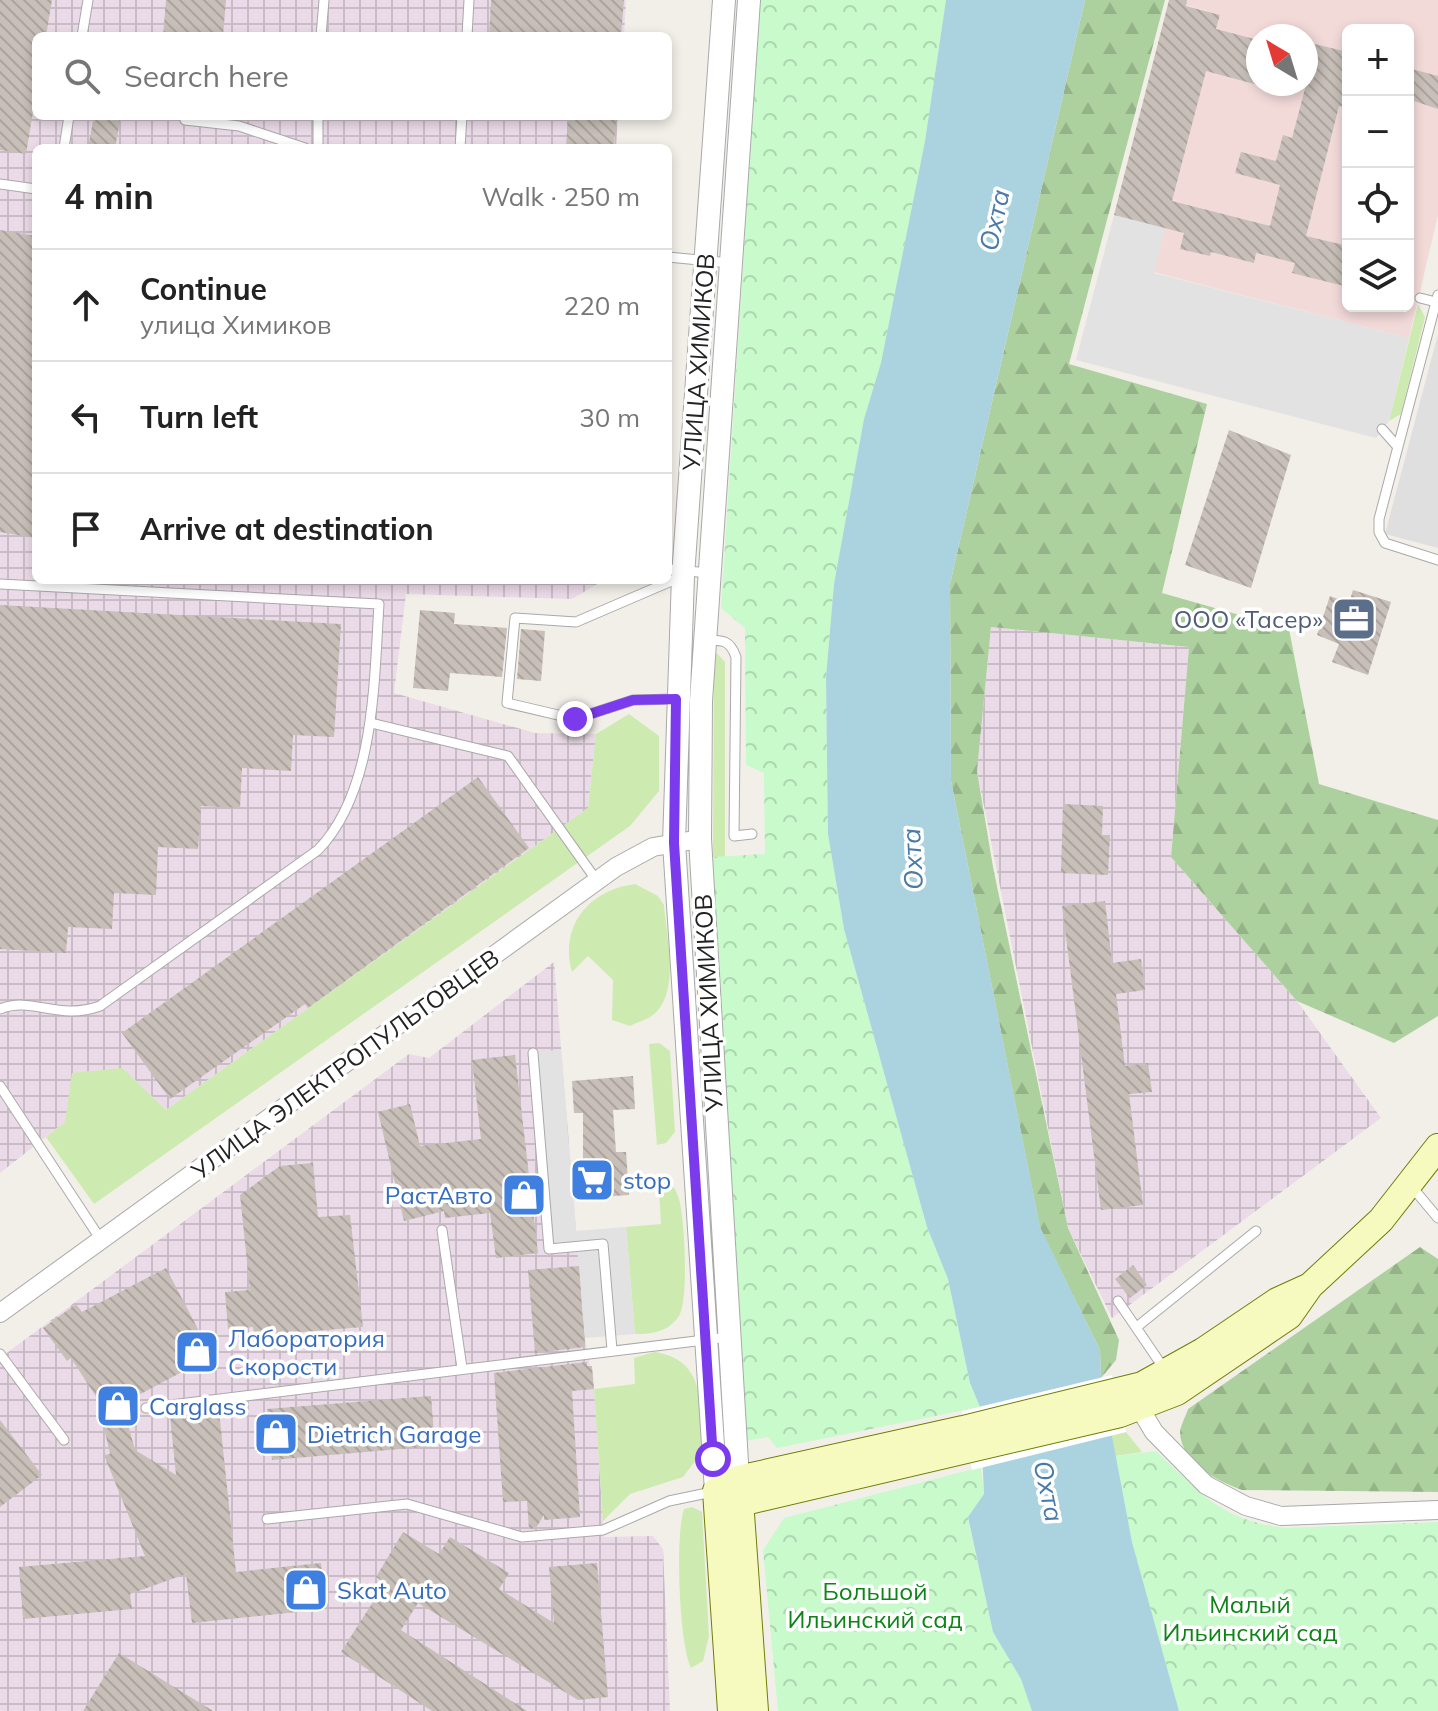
<!DOCTYPE html>
<html lang="en">
<head>
<meta charset="utf-8">
<style>
	body { margin:0; font-family:Mulish,sans-serif; background:#f6f6f6; color:#222 }
	.controls { position:absolute; right:24px; top:24px; display:grid; overflow:hidden; border-radius:12px; box-shadow:0 4px 12px #0003 }
	.controls button { width:72px; height:72px; display:grid; place-items:center; padding:0; border:0; border-bottom:2px solid #e0e0e0; background:#fff; color:#222; font:40px sans-serif }
	.compass { position:absolute; left:1246px; top:24px; width:72px; height:72px; border-radius:50%; background:#fff; box-shadow:0 4px 12px #0003; rotate:322deg }
	.stop { position:absolute; width:24px; height:24px; margin:-18px; border:6px solid #7c3aed; border-radius:50%; background:#fff }
	.stop.end { background:#7c3aed; border-color:#fff; box-shadow:0 2px 8px #0008 }
	.list { margin:0; padding:0; list-style:none }
	h2 { display:flex; justify-content:space-between; align-items:center; height:104px; margin:0; padding:0 32px; font-size:34px }
	h2 small { font-size:26px; font-weight:400; color:#767676 }
	.list li { display:grid; grid-template-columns:52px 1fr auto; gap:24px; align-items:center; box-sizing:border-box; height:112px; padding:0 32px; border-top:2px solid #e0e0e0 }
	.list b { display:block; font-size:30px; white-space:nowrap }
	.list p { margin:0; font-size:26px; white-space:nowrap; color:#767676 }
	.list em { font-size:26px; font-style:normal; color:#767676 }
	.icon { flex:none; width:44px; height:44px; fill:none; stroke:currentColor; stroke-width:2; stroke-linecap:round; stroke-linejoin:round }
	.map { position:relative; flex:none; width:1438px; height:1711px; overflow:hidden }
	.search { position:absolute; background:#fff; box-shadow:0 4px 12px #0003; left:32px; top:32px; width:640px; height:88px; display:flex; align-items:center; gap:20px; box-sizing:border-box; padding:0 28px; border-radius:12px; color:#767676; font-size:30px }
	.panel { position:absolute; background:#fff; box-shadow:0 4px 12px #0003; left:32px; top:144px; width:640px; height:440px; border-radius:12px }
	.map>svg:first-child { display:block }
	.residential { fill:#e0dfdf }
	.commercial { fill:#f2dad9; fill-rule:evenodd }
	.industrial { fill:url(#industrial-grid) }
	.grass { fill:#cdebb0 }
	.forest { fill:url(#forest-firs) }
	.park { fill:url(#park-crowns) }
	.parking { fill:#e2e2e2 }
	.water { fill:#aad3df }
	.pier { fill:#fff }
	.building { fill:url(#building-back-hatch) }
	.lines { fill:none; stroke-linecap:round; stroke-linejoin:round }
	.service-casing { stroke:#a9a9a9; stroke-width:11 }
	.minor-casing { stroke:#a9a9a9; stroke-width:20 }
	.tertiary-casing { stroke:#a9a9a9; stroke-width:24 }
	.secondary-casing { stroke:#707d05; stroke-width:28 }
	.service { stroke:#fff; stroke-width:9 }
	.minor { stroke:#fff; stroke-width:18 }
	.tertiary { stroke:#fff; stroke-width:22 }
	.secondary { stroke:#f7fabf; stroke-width:26 }
	.route { stroke:#7c3aed; stroke-width:10 }
	.labels { text-anchor:middle; dominant-baseline:central; stroke-width:7; stroke-linejoin:round; paint-order:stroke }
	.street-label { font-size:24px; fill:#222; stroke:#fff }
	.service-label { font-size:24px; fill:#4e5e75; stroke:#fff; text-anchor:end }
	.shop-label { font-size:24px; fill:#366cbe; stroke:#fff; text-anchor:start }
	.park-label { font-size:24px; fill:#0c8416; stroke:#fff }
	.water-label { font-size:26px; font-style:italic; fill:#4a7aab; stroke:#fff }
</style>
</head>
<body>
<div class="map">
<svg width="1438" height="1711" viewBox="0 0 1438 1711">
	<defs>
		<pattern id="industrial-grid" width="8" height="8" patternUnits="userSpaceOnUse" patternTransform="scale(2)"><rect width="8" height="8" fill="#ebdbe8"/><path d="M0 4h8M4 0v8" fill="none" stroke="#c9bcc7"/></pattern>
		<pattern id="forest-firs" width="22" height="20" patternUnits="userSpaceOnUse" patternTransform="scale(2)"><rect width="22" height="20" fill="#add19e"/><path d="M5 1l3.5 6h-7zM16 11l3.5 6h-7z" fill="#95b388"/></pattern>
		<pattern id="park-crowns" width="20" height="18" patternUnits="userSpaceOnUse" patternTransform="scale(2)"><rect width="20" height="18" fill="#c8facc"/><path d="M2 6a3 3 0 1 1 6 0M12 15a3 3 0 1 1 6 0" fill="none" stroke="#acd6af"/></pattern>
		<pattern id="building-back-hatch" width="6" height="6" patternUnits="userSpaceOnUse" patternTransform="scale(2)"><rect width="6" height="6" fill="#c7bfb8"/><path d="M-1 5l2 2M0 0l6 6M5-1l2 2" fill="none" stroke="#aba49e"/></pattern>
	</defs>
	<rect width="100%" height="100%" fill="#f2efe9"/>
	<path class="residential" d="M1438,334v214l-53,-14z"/>
	<path class="commercial" d="M1168,0h270v215l-29,123 -256,-66 67,-257zM1348,30h60v276h-60zM1258,36h48v48h-48z"/>
	<path class="industrial" d="M0,0h626l-2,36h-588v80h582l-2,32h-580v432h568l-32,19 -166,-5 -12,99 141,40 61,1 -8,74 -422,302 -43,-42 -58,54 -65,51z
		M991,627l198,20 -18,210 126,144 84,117 -269,200 -44,-90 -91,-457z
		M554,962l31,376 9,51 10,148 49,-1 10,13 7,162h-670v-353l409,-304 20,4z"/>
	<path class="grass" d="M1418,304l7,13 -24,97 -12,7z
		M714,650l11,12v195h-12z
		M629,714l30,22v55l-29,35 -536,378 -48,-67 19,-15 7,-49 51,-5 43,42 422,-302 8,-74z
		M635,884l23,12 6,9c2,31 17,87 -11,110 -6,5 -16,7 -23,11l-18,-6 1,-40 -25,-24 -16,16c-13,-46 17,-82 63,-88z
		M659,1043l11,8 5,81 -9,11 -9,2 -8,-101z
		M658,1173c10,5 16,12 20,23 7,18 11,104 1,120 -11,16 -26,18 -44,18l-9,-107 35,-3z
		M654,1352c55,8 45,56 48,100l-19,25 -53,17 -27,27 -9,-132 41,-5 -1,-26z
		M1126,1432l16,20 -27,4 -4,-21z
		M692,1507l10,5 7,124 -6,25 -12,7c-12,-24 -16,-133 -7,-159z"/>
	<path class="forest" d="M1085,0h80l-96,364 138,40 -45,189 127,36 30,155 119,36v196l-44,27 -97,-42 -126,-144 18,-210 -198,-20 -14,144 16,96 75,361 51,112 -3,20 -15,18 -1,-28 -60,-122 -89,-447 -1,-197z
		M1420,1247l18,12v233l-196,-2c-24,-9 -60,-26 -62,-57 0,-7 6,-17 8,-24z"/>
	<path class="park" d="M760,0h186l-21,141 -44,223 -17,55 -30,165 -8,93 2,157 16,95 83,298 21,52 22,104 10,24 -203,41 -9,-11 -22,4 -33,-584 52,-3 -1,-81 -18,-8 -1,-137 -24,-20z
		M1156,1451c45,42 64,69 129,77l153,-6v189h-259l-47,-169 -17,-86z
		M981,1467l3,27 -16,24 25,114 28,47 11,32h-254l-15,-161 21,-32z"/>
	<path class="parking" d="M1114,215l51,13 -11,45 255,65 -20,83 -13,17 -300,-78z
		M561,1049l15,182 50,-4 9,107 -50,4 -8,-91 -28,2 -16,-196z"/>
	<path class="water" d="M946,0h139l-135,584 1,197 89,446 60,123 1,28 31,164 47,169h-147l-11,-32 -28,-47 -25,-115 16,-23 -4,-87 -10,-24 -22,-104 -21,-52 -83,-298 -16,-95 -1,-72 -1,-85 8,-93 30,-165 17,-56 44,-222z"/>
	<path class="pier" d="M1112,1375l14,57 -154,38 -10,-59z"/>
	<path class="building" d="M0,0h52l-6,36h-10v58l-10,60 -26,-4z
		M166,0h60l-3,36h-60z
		M491,0h133l-3,36h-132z
		M1169,0h18l-1,6 34,9 -4,14 42,11v45l-52,-14 -34,130 98,25 10,-41 -45,-12 6,-21 35,9 7,-26 9,3 14,-53v-43l42,10v56l-9,-2 -33,130 42,10v41l-56,-14 3,-10 -39,-10 -2,10 -43,-11 -1,4 -30,-7 4,-16 -70,-18z
		M1408,68l30,8v33l-30,-10z
		M94,116h27l-6,32h-27z
		M568,116h48l-2,32h-48z
		M0,230l36,6v302l-36,-6z
		M1229,430l62,25 -40,133 -66,-23z
		M1353,590l38,12 -23,73 -36,-13 7,-18 -22,-9 13,-39 19,7z
		M0,605l341,19 -7,113 -41,-2 -2,36 -49,-3 -2,40 -39,-2 -3,43 -40,-2 -2,48 -42,-2 -2,36 -44,-2 -2,26 -66,-4z
		M420,610l35,3 -1,11 53,4 -5,49 -52,-4 -2,18 -35,-3z
		M521,629l24,2 -4,50 -24,-2z
		M478,777l51,71 -221,160 -3,-4 -135,95 -48,-66z
		M1063,804l40,2 -1,29h8l-2,40 -47,-2z
		M1105,901l7,62 29,-4 4,31 -29,4 9,72 23,-3 4,29 -23,2 14,111 -42,5 -39,-304z
		M515,1055l23,198 -42,5 -6,-45 -45,5 -1,-7 -40,10 -26,-109 32,-8 10,42 61,-7 -9,-79z
		M633,1076l2,33 -22,1 3,42h10l3,43 -46,3v-85h-9l-2,-32z
		M313,1163l5,54 32,-2 13,112 -109,9 -1,-9 -25,2 -3,-37 25,-2 -10,-95 40,-29z
		M1133,1265l14,20 -17,13 -15,-19z
		M579,1266l6,81 -50,6 -7,-83z
		M166,1268l46,88 -111,59 -4,-17 -26,-40 -4,3 -24,-33 33,-24 6,8z
		M587,1362v4h5l2,23 -22,2 8,126 -36,3v-5l-8,13 -7,1 -2,-28 -24,1 -9,-129z
		M431,1396l4,50 -163,14 -5,-51z
		M219,1411l17,161 85,-9 5,46 -134,14 -6,-49 -56,20 2,15 -109,10 -4,-52 126,-11 -41,-101 6,-1 -7,-31 24,-2 8,29 41,25 -6,-59z
		M0,1420l42,55 -42,32z
		M403,1532l36,22 11,-17 59,36 -10,16 55,34 -5,-56 48,-4 11,134 -30,3 -160,-97 -17,27 126,81h-95l-91,-59 44,-69 -9,-6z
		M119,1653l94,58h-130z"/>
	<g class="lines">
		<g class="service-casing">
			<path id="service" d="M82,36l6,-36
				M321,36l3,-36
				M467,36l2,-36
				M318,116v32
				M185,120l54,6 66,22
				M64,148l5,-32
				M460,148l2,-32
				M0,184l36,5
				M668,257l62,6
				M1420,298l16,4 2,-7
				M1436,302l-57,217v13l6,11 53,17
				M1382,429l16,18
				M668,569l40,4
				M0,584l379,20c-5,78 -4,187 -61,246l-218,156c-42,15 -68,-10 -100,3
				M706,640c17,0 24,0 30,17l-2,179 18,-2
				M676,699l-43,1 -58,19 -68,-16 8,-85 61,4 107,-46
				M371,723l137,33 89,125
				M533,1053l16,196 54,-5 9,106
				M0,1086l101,154
				M1412,1187l26,31
				M442,1230l20,138
				M1118,1301l47,69
				M1138,1326l118,-95
				M0,1354l64,86
				M146,1408l583,-71
				M267,1519l140,-15 115,33 81,-7 66,-29 43,-9"/>
		</g>
		<g class="minor-casing">
			<path id="minor" d="M0,1313l616,-446 37,-20 47,-8
				M1139,1407l15,25 52,53 40,21 35,10 157,-6"/>
		</g>
		<g class="tertiary-casing">
			<path id="tertiary" d="M738,1479l-38,-640 1,-138 48,-701
				M716,1491l-42,-648 9,-267 41,-576"/>
		</g>
		<g class="secondary-casing">
			<path id="secondary" d="M739,1486l16,225
				M716,1491l24,12 380,-89 57,-22 112,-76 21,-30 71,-66 57,-73
				M716,1491l22,-12 225,-50 179,-44 61,-34 74,-50 33,-15
				M716,1491l15,220"/>
		</g>
		<use href="#service" class="service"/>
		<use href="#minor" class="minor"/>
		<use href="#tertiary" class="tertiary"/>
		<use href="#secondary" class="secondary"/>
	</g>
	<g class="lines">
		<path class="route" d="M575,719l58,-19 43,-1 -2,144 39,616"/>
	</g>
	<defs>
		<g id="office-square" transform="scale(2.3)"><rect x="-9" y="-9" width="18" height="18" rx="4" fill="#5c6f8a" stroke="#fff"/><path d="M-6-3h4V-5.5h4V-3h4V5H-6ZM-1-4.5V-3h2v-1.5ZM-6 0V1H6V0Z" fill="#fff"/></g>
		<g id="supermarket-square" transform="scale(2.3)"><rect x="-9" y="-9" width="18" height="18" rx="4" fill="#3f7fe0" stroke="#fff"/><path d="M-6-5.5h2.5l.6 2H6L4.5 2H-2.5L-4.4-4H-6ZM-1.5 3.2a1.3 1.3 0 1 0 .1 0ZM3 3.2a1.3 1.3 0 1 0 .1 0Z" fill="#fff"/></g>
		<g id="shop-square" transform="scale(2.3)"><rect x="-9" y="-9" width="18" height="18" rx="4" fill="#3f7fe0" stroke="#fff"/><path d="M-5-2.5h2.3a2.7 3.5 0 0 1 5.4 0H5L5.5 6h-11ZM-1.5-2.5h3a1.5 2.3 0 0 0-3 0Z" fill="#fff"/></g>
	</defs>
	<g fill-rule="evenodd">
		<use href="#office-square" x="1354" y="619"/>
		<use href="#supermarket-square" x="592" y="1180"/>
		<use href="#shop-square" x="524" y="1195"/>
		<use href="#shop-square" x="197" y="1352"/>
		<use href="#shop-square" x="118" y="1406"/>
		<use href="#shop-square" x="276" y="1434"/>
		<use href="#shop-square" x="306" y="1590"/>
	</g>
	<g class="labels">
		<g class="street-label">
			<text transform="translate(698 362) rotate(-86)">УЛИЦА ХИМИКОВ</text>
			<text transform="translate(708 1003) rotate(-93)">УЛИЦА ХИМИКОВ</text>
			<text transform="translate(345 1064) rotate(-36)">УЛИЦА ЭЛЕКТРОПУЛЬТОВЦЕВ</text>
		</g>
		<g class="service-label">
			<text x="1323" y="619">ООО «Тасер»</text>
		</g>
		<g class="shop-label">
			<text x="623" y="1180">stop</text>
			<text x="493" y="1195" text-anchor="end">РастАвто</text>
			<text x="228" y="1338">Лаборатория<tspan x="228" dy="28">Скорости</tspan></text>
			<text x="149" y="1406">Carglass</text>
			<text x="307" y="1434">Dietrich Garage</text>
			<text x="337" y="1590">Skat Auto</text>
		</g>
		<g class="park-label">
			<text x="875" y="1591">Большой<tspan x="875" dy="28">Ильинский сад</tspan></text>
			<text x="1250" y="1604">Малый<tspan x="1250" dy="28">Ильинский сад</tspan></text>
		</g>
		<g class="water-label">
			<text transform="translate(994 220) rotate(-78)">Охта</text>
			<text transform="translate(912 859) rotate(-93)">Охта</text>
			<text transform="translate(1049 1491) rotate(78)">Охта</text>
		</g>
	</g>
</svg>
<div class="controls">
<button>+</button>
<button>−</button>
<button><svg class="icon" aria-label="locate" viewBox="0 0 24 24"><circle cx="12" cy="12" r="6"/><path d="M12 2v4M12 18v4M2 12h4M18 12h4"/></svg></button>
<button><svg class="icon" aria-label="layers" viewBox="0 0 24 24"><path d="M12 4l9 5-9 5-9-5zM3 14l9 5 9-5"/></svg></button>
</div>
<svg class="compass" viewBox="-18 -18 36 36"><path d="M0-13l5 13h-10z" fill="#e53935"/><path d="M0 13l5-13h-10z" fill="#767676"/></svg>
<div class="stop" style="left:713px;top:1459px"></div>
<div class="stop end" style="left:575px;top:719px"></div>
<div class="search"><svg class="icon" aria-label="search" viewBox="0 0 24 24"><circle cx="10" cy="10" r="6"/><path d="M15 15l6 6"/></svg>Search here</div>
<section class="panel">
<h2>4 min<small>Walk · 250 m</small></h2>
<ul class="list">
<li><svg class="icon" aria-label="ahead" viewBox="0 0 24 24"><path d="M12 20V5M6 11l6-6 6 6"/></svg><div><b>Continue</b><p>улица Химиков</p></div><em>220 m</em></li>
<li><svg class="icon" aria-label="left" viewBox="0 0 24 24"><path d="M17 20v-9H6M10 6l-5 5 5 5"/></svg><div><b>Turn left</b></div><em>30 m</em></li>
<li><svg class="icon" aria-label="arrive" viewBox="0 0 24 24"><path d="M6 21V4h12l-3 4 3 4H6"/></svg><div><b>Arrive at destination</b></div></li>
</ul>
</section>
</div>
</body>
</html>
